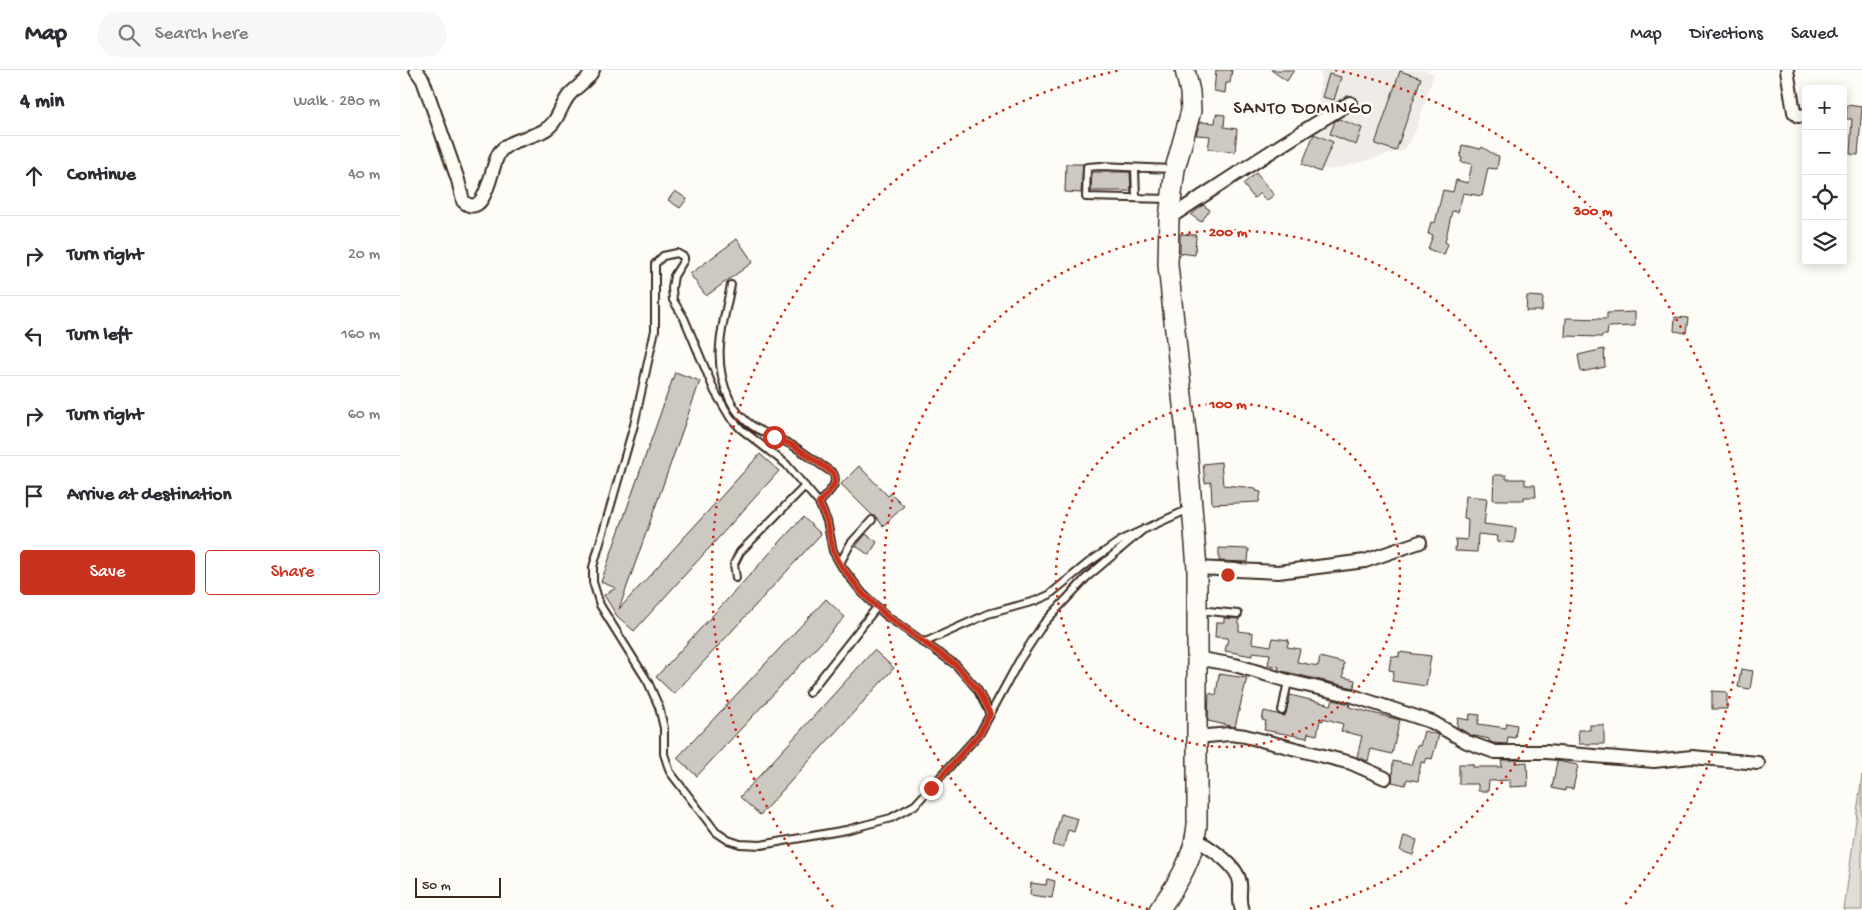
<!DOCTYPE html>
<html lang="en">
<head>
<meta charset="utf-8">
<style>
	body { margin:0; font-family:"Gochi Hand",sans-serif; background:#f7f7f7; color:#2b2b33 }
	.controls { position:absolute; right:15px; top:15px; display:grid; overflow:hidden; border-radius:5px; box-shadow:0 2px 12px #0003 }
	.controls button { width:45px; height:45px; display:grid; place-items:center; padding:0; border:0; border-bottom:1px solid #e1e1e2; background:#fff; color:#2b2b33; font:25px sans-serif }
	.scale { position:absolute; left:15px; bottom:12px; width:86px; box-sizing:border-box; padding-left:5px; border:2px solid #3b2a1e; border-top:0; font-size:14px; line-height:18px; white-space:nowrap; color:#3b2a1e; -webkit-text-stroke:4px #fdfcf7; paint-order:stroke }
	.stop { position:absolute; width:15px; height:15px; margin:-11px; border:4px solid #c8321e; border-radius:50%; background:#fff }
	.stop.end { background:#c8321e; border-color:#fff; box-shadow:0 1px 5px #0008 }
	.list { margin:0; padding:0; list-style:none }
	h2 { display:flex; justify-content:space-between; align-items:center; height:65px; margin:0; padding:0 20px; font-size:21px }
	h2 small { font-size:16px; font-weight:400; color:#7c7c81 }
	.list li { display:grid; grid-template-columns:32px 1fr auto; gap:15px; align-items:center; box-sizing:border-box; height:80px; padding:0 20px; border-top:1px solid #e1e1e2 }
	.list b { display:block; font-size:19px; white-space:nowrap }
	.list em { font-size:16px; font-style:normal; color:#7c7c81 }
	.actions { display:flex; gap:10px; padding:15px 20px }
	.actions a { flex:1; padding:11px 0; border:1px solid #c8321e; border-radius:5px; text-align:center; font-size:18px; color:#c8321e }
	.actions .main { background:#c8321e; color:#fff }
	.icon { flex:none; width:28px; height:28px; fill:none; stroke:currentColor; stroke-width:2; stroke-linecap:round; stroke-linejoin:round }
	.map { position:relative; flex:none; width:1462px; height:840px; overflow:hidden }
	header { display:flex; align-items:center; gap:30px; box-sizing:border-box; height:70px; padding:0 25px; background:#fff; border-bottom:1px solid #e1e1e2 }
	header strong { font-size:24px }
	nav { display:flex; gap:28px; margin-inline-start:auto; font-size:18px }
	.search { width:350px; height:45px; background:#f7f7f7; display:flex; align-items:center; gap:12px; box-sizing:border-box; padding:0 18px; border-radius:28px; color:#7c7c81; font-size:19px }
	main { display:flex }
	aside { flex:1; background:#fff }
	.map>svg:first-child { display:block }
	.built { fill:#efece7 }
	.green { fill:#e1ded7; stroke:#8e847a }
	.building { fill:#cdc8c2; stroke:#3b2a1e }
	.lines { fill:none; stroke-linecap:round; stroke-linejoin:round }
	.lane-casing { stroke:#3b2a1e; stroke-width:10 }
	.street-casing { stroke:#3b2a1e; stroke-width:16 }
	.secondary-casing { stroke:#3b2a1e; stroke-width:22 }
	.lane { stroke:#fdfcf7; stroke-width:6 }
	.street { stroke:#fdfcf7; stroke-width:12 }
	.secondary { stroke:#fdfcf7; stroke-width:19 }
	.route { stroke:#c8321e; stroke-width:6 }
	.ring { fill:none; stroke:#c8321e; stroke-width:2.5; stroke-dasharray:2.5 5 }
	.labels { text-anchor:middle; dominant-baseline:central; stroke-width:5; stroke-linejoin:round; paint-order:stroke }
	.quarter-label { font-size:18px; letter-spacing:1px; fill:#3b2a1e; stroke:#fdfcf7 }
	.centre { fill:#c8321e; stroke:#fdfcf7; stroke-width:2.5 }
	.ring-label { font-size:15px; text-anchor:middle; font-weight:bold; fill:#c8321e; stroke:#fdfcf7; stroke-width:5; stroke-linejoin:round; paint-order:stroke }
</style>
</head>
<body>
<header>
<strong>Map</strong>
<div class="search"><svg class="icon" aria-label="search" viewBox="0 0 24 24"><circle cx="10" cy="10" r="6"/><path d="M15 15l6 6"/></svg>Search here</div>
<nav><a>Map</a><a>Directions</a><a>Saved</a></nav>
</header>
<main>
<aside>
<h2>4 min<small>Walk · 280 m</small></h2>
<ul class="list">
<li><svg class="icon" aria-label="ahead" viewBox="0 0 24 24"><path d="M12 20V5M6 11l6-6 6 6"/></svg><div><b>Continue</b></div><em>40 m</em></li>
<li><svg class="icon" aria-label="right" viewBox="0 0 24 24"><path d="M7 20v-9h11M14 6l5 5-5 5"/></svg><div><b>Turn right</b></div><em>20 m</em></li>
<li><svg class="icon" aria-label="left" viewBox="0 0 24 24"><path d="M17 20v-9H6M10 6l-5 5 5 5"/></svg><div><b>Turn left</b></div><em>160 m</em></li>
<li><svg class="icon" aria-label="right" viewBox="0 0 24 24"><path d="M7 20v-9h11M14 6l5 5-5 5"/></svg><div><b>Turn right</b></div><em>60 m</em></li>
<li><svg class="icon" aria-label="arrive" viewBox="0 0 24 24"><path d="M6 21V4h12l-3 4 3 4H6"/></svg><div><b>Arrive at destination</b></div></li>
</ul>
<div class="actions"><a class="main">Save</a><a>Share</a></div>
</aside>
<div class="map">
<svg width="1462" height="840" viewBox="0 0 1462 840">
	<rect width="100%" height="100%" fill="#fdfcf7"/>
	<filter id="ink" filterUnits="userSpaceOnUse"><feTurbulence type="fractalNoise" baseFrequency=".02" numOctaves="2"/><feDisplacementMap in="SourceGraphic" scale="10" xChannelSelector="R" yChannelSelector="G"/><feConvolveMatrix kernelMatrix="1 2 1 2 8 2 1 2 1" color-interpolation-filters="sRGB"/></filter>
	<g filter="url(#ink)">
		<path class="built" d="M921,0h103l10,4 -19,58 -11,18 -72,20 -18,-3z"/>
		<path class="green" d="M1462,705v135h-18z"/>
		<path class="building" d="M816,0h16l-2,13h-4l-1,10 -11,-2z
			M871,0h23l-7,11z
			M1000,1l21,7 -25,73 -21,-7z
			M929,4l12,3 -7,23 -12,-3z
			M1447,35l15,2 -4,48 -8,-1 2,-35h-6z
			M816,44l9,1 -1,12 13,2 -2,23 -27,-3 2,-13 -14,-1 4,-13 15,1z
			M939,49l23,9 -6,17 -26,-11 5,-13z
			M914,64l19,8 -13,30 -18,-8z
			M1062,75l19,4 1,-2 13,8 4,1 -2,13 -9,-1 -6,28 -19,-3 -5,19 -6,-1 -7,31 3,2 -4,11 -16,-6 5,-14 -5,-1 3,-12 4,1 8,-33 10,2 3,-12 12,3 4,-19 -11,-2 1,-4 -2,-1z
			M666,94h17l-2,29 -16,-1z
			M692,102h38l1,19h-40z
			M856,103l18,22 -8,6 -6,-8 -6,5 -11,-14z
			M275,121l12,8 -7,9 -12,-8z
			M803,135l7,5 -9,12 -10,-7z
			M780,164l16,1 -1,20 -15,-2z
			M337,169l16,23 -47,34 -16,-22z
			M1127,226l16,1 -1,14h-16z
			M1235,242v14l-27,1 -1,8h-5v2l-37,-1 1,-18 41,1v-6z
			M1275,247l13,1 -2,15 -12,-2z
			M1204,279l1,18 -24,5 -3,-17z
			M275,302l25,9 -81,228 141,-155 19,17 -145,160 -17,-15 -13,-21 12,-7 -15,-6z
			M821,392l2,23 33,3v3l5,1 -2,10 -47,2 -1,-22 -6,1 -2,-19z
			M459,396l29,30 3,-3 13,13 -21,20 -7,-9 -4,-2 -31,-31z
			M1094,405h12v4h19v6h10l1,12h-12v3h-31z
			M1066,426l21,2 -3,26 32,4 -2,15 -17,-2 1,-5 -20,-2 -1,18 -22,-1 1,-12 11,1 1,-21 -4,-1z
			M403,447l18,17 -147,160 -18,-17z
			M466,464l11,8 -8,13 -13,-9z
			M819,478l30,1 -1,13 -29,-1z
			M426,529l19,18 -148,159 -20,-18z
			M824,548l15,1v12l14,2 -1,10 19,3 2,-8 16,2 -2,7 13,2 -3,13 21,4 2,-9 24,6 -1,14 12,3 -1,8 -76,-18 1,-3 -11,-2 2,-11 -18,-2v4l-27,-5 3,-13 -13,-1 1,-15h8z
			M474,580l20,18 -134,147 -20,-18z
			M999,582l32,4 -5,30 -34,-5 2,-10 -5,-1 2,-14 8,1z
			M1341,599l12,2 -3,18 -12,-2z
			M819,604l28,4 -12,49 -27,-6 1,-28 7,2z
			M1312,621l15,1v17h-15z
			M890,625l41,10 2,-5 17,4 -1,3 51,13 -8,34 -21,-5 -3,12 -11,-4 5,-21 -21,-5 2,-7 -20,-6v3l-3,-1 -3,15 -9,-2 -1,5 -43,-8 2,-9 -4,-1 2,-9 21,5z
			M1070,644l10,1 -2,9 28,4 1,-5 10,2 -2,13 -7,-1 -1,7 -14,-1 -4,-2v-2l-19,-4 -13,-8 1,-9 11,2z
			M1190,655h14v19h-25l-1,-14h12z
			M1024,661l15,4 -7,24 -5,-1 -2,5 -4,-1 -3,19 -11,-2 -2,6 -13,-3 1,-21 18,4 6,-20 3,1z
			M1101,690h16v3l10,-1 1,24 -18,1v-7l-21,1 -1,10h-10v-7h-19v-20h14v3h29z
			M1157,691l21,4 -5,24 -8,-1v3l-13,-3z
			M661,744l17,5 -4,13 -6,-2 -5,18 -10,-3z
			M1004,766l13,4 -4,15 -13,-4z
			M647,809l8,2 -3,17 -22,-3 1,-12 15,2z"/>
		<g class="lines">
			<g class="lane-casing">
				<path id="lane" d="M735,98l1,30
					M770,129l-84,-2 1,-30 14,-1 71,3
					M331,215c-8,41 -20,73 -2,113 5,11 14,22 25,29 13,8 28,12 41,20 13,8 25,18 38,26 7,12 -7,21 -14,30
					M440,493l11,-20 21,-23
					M336,508l-2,-14 6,-12 65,-66
					M799,540l39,4
					M523,571v2l65,-29 47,-13 14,-6 39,-32 35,-24 66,-30
					M409,623l68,-86
					M882,641l6,-30
					M590,644l-13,-25 -21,-24 -68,-48 -25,-23 -21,-27 -9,-16 -6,-30 -8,-18 -33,-39 -45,-35 -11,-12 -15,-25 -31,-74 -11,-18 -1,-12 2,-12 10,-16v-3l-7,-4 -14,3 -8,8v66l-21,95 -41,142v15l7,23 48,77 11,25 5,21v26l6,18 46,60 12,8 12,4 21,1 85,-15 45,-12 24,-13 65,-72 39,-72 25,-38 42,-45 58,-49"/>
			</g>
			<g class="street-casing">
				<path id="street" d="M16,0l7,10 35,100 5,21c23,21 28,-36 36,-48 9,-13 31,-15 44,-22 14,-7 16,-21 24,-33 7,-11 21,-16 26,-28
					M1387,0l7,42 4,4 8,-1
					M769,148c60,-39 119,-79 181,-115
					M797,498l81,4 87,-11 55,-19
					M796,588l39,7 53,16 65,15 79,26 35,20 28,10h51l108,9 38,-4 66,6
					M796,667l34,-3 15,2 106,27 34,15
					M796,769c14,9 42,26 44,44 1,9 -2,18 2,27"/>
			</g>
			<g class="secondary-casing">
				<path id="secondary" d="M759,840c19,-27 35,-51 38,-85v-257l-11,-135 -18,-168 1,-47 6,-49 16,-58 -1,-19 -5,-22"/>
			</g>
			<use href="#lane" class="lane"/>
			<use href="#street" class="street"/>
			<use href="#secondary" class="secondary"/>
		</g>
	</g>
	<g class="lines" filter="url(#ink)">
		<path class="route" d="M374,367l20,9 39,27c7,12 -7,21 -14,30l8,18 6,30 9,16 21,27 25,23 68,48 21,24 13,25 -10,19 -49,55"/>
	</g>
	<g class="ring">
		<circle cx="828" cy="505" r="172"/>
		<path d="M748 839A344 344 0 1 1 908 839"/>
		<path d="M433 837A516 516 0 0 1 721 0M935 0A516 516 0 0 1 1223 837"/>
	</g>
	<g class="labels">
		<g class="quarter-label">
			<text x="903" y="39">SANTO DOMINGO</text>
		</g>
	</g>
	<circle cx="828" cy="505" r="8" class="centre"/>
	<g class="ring-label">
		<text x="1193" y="145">300 m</text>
		<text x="828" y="166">200 m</text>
		<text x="828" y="338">100 m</text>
	</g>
</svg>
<div class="controls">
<button>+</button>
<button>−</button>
<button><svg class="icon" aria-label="locate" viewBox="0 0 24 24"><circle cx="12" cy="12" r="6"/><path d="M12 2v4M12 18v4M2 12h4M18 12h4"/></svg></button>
<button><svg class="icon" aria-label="layers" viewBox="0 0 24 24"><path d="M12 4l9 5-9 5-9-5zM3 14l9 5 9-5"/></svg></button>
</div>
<div class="scale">50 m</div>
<div class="stop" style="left:374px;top:367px"></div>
<div class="stop end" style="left:531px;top:718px"></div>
</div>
</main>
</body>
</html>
